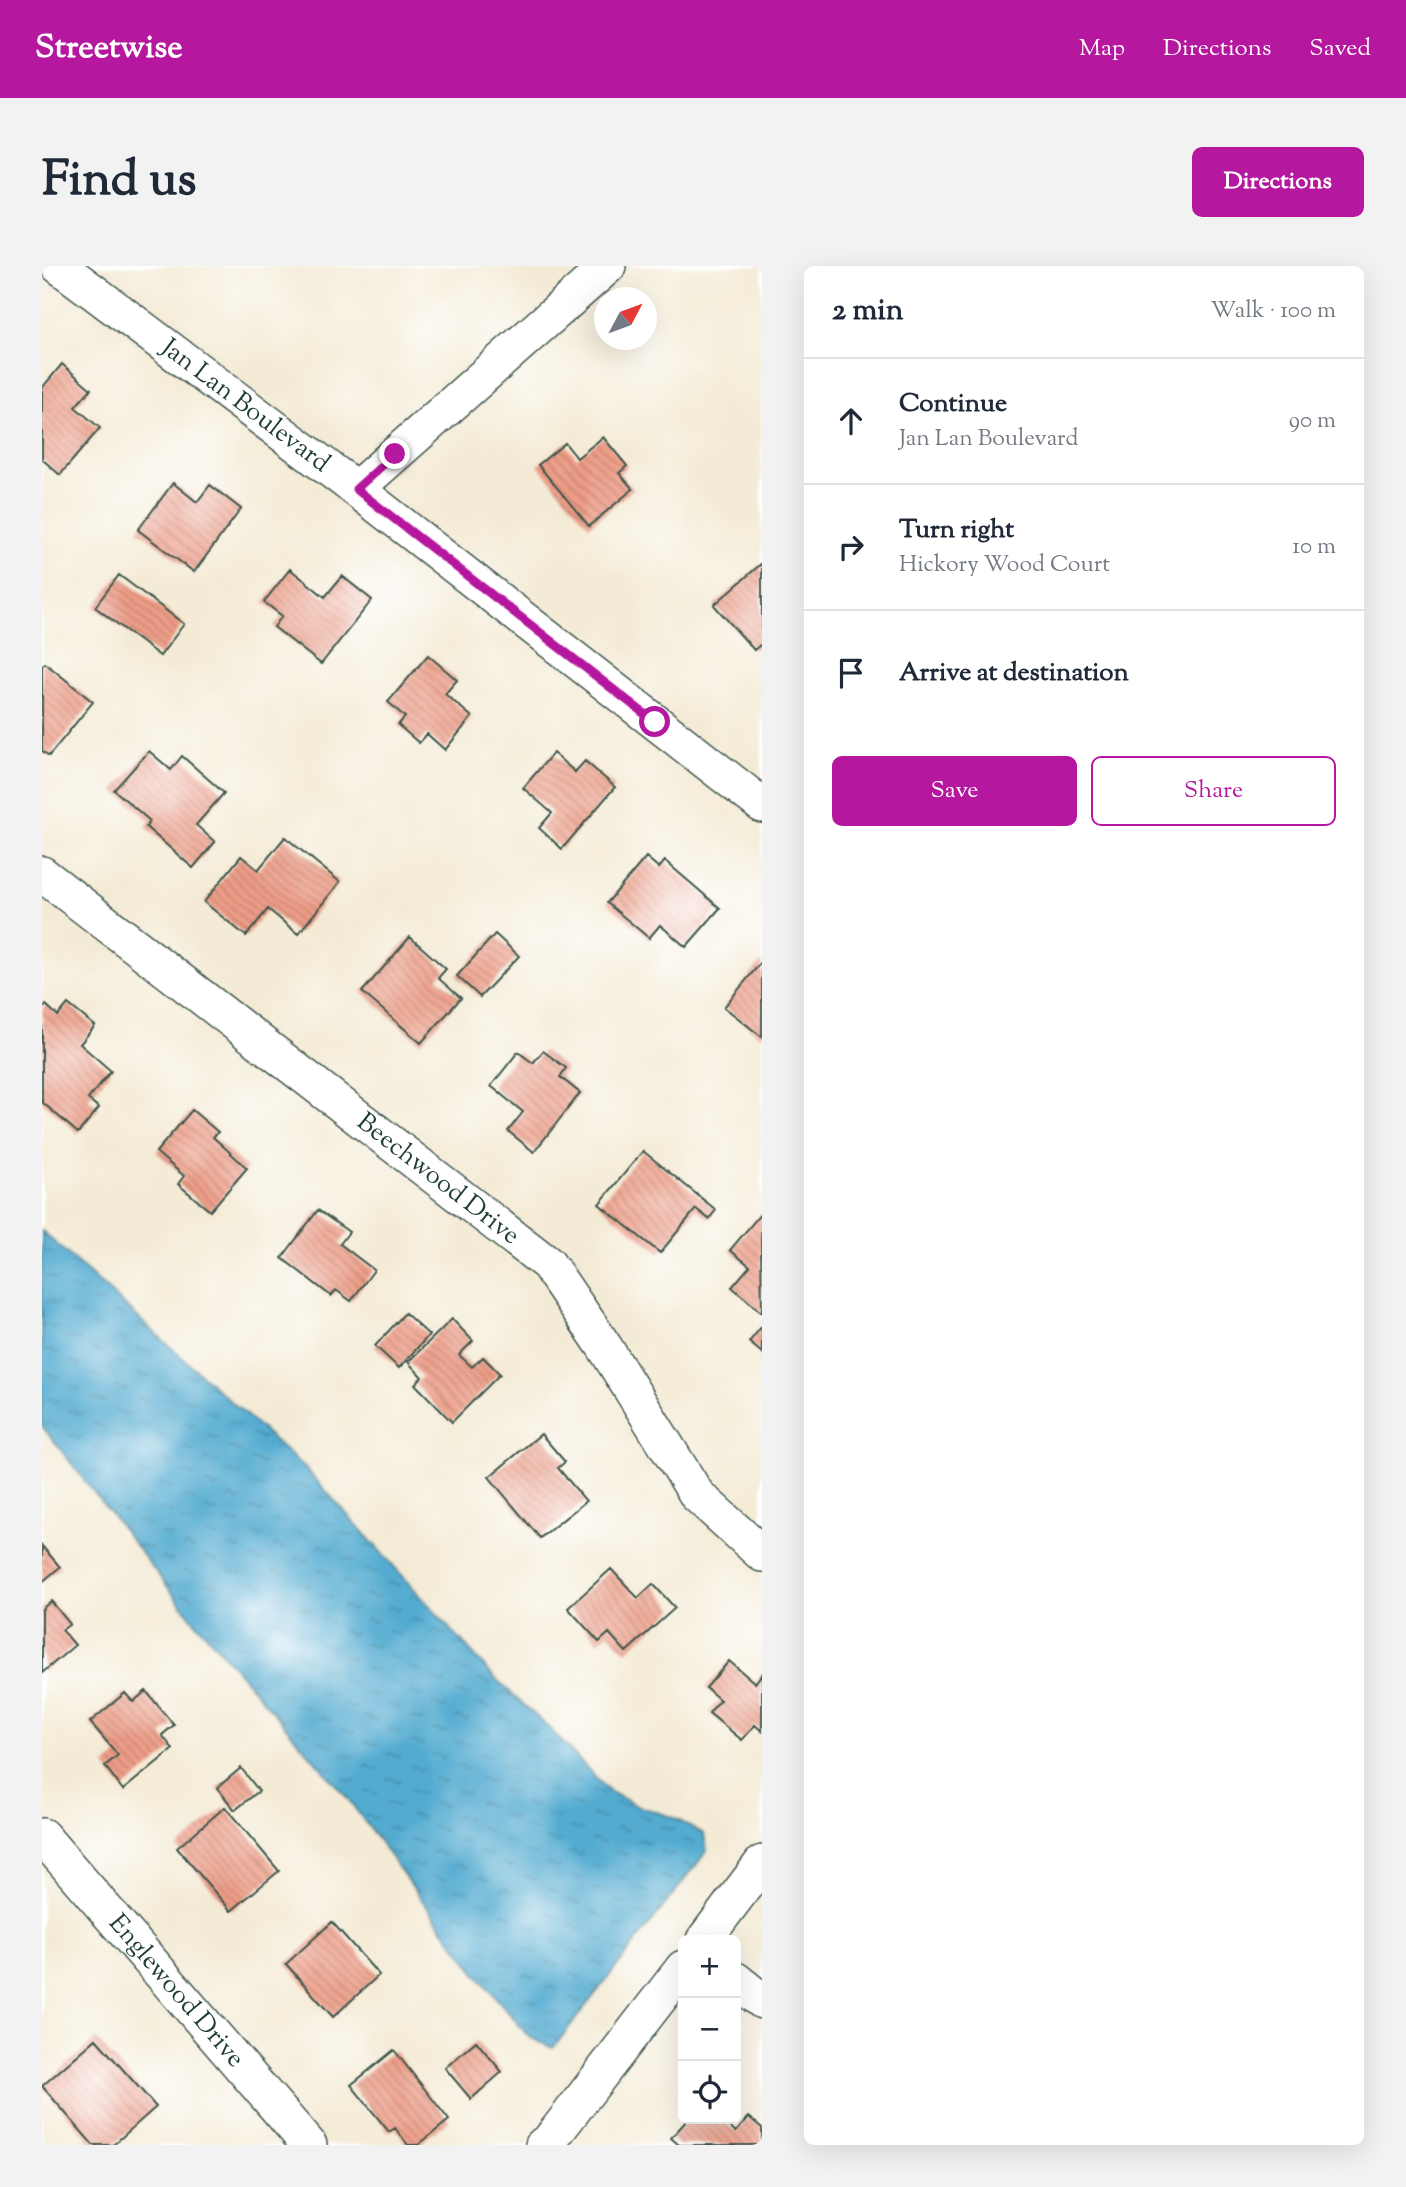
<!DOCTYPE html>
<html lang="en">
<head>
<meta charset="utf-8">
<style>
	body { margin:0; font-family:"Sorts Mill Goudy",serif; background:#f2f2f3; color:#1f2937 }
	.controls { position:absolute; right:21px; bottom:21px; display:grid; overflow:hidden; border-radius:10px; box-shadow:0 7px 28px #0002 }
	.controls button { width:63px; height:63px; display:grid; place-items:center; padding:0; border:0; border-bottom:2px solid #e0e1e3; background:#fff; color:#1f2937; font:35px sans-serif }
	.compass { position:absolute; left:552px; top:21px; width:63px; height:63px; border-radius:50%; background:#fff; box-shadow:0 7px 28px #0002; rotate:49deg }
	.stop { position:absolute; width:21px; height:21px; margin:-16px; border:5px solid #b5179e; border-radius:50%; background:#fff }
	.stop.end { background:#b5179e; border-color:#fff; box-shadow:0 2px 7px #0008 }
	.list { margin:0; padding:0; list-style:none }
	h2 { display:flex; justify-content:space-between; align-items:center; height:91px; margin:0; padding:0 28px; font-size:30px }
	h2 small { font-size:23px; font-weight:400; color:#747a83 }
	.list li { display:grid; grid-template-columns:46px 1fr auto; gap:21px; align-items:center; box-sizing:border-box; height:126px; padding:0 28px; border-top:2px solid #e0e1e3 }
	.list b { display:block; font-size:26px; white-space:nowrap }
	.list p { margin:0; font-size:23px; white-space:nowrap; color:#747a83 }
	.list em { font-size:23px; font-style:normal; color:#747a83 }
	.actions { display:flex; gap:14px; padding:21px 28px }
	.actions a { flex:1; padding:16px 0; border:2px solid #b5179e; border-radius:10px; text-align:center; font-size:24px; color:#b5179e }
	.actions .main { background:#b5179e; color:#fff }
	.icon { flex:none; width:38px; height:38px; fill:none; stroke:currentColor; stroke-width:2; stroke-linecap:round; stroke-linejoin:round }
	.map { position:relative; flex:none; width:720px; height:1879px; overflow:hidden; border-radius:10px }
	header { display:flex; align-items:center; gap:42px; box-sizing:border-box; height:98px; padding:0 35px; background:#b5179e; color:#fff }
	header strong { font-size:33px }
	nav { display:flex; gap:38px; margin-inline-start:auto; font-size:24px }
	.intro { display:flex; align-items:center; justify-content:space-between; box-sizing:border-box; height:168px; padding:0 42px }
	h1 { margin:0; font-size:49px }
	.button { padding:18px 32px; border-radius:10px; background:#b5179e; color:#fff; font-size:24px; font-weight:700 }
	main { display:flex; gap:42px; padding:0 42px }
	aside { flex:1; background:#fff; border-radius:10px; box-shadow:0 7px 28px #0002 }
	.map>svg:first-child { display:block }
	.water { fill:url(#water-ripples); stroke:#397482; stroke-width:2 }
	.building { fill:url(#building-back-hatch) }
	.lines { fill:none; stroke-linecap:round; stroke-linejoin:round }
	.minor-casing { stroke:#3f574c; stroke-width:38 }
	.minor { stroke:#fff; stroke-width:35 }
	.route { stroke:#b5179e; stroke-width:9 }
	.labels { text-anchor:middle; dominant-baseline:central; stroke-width:5; stroke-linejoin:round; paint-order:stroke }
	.street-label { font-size:26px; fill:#1f3d34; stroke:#fff }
</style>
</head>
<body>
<header>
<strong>Streetwise</strong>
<nav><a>Map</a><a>Directions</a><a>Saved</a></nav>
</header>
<div class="intro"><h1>Find us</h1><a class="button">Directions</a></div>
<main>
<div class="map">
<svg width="720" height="1879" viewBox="0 0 720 1879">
	<defs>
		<pattern id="water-ripples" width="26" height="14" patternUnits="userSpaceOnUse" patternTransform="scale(1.75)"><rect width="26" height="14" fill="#53abd0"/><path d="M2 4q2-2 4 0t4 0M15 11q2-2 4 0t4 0" fill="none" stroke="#448caa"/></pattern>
		<pattern id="building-back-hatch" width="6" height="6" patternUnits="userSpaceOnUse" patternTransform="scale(1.75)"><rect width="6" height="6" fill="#ee9d87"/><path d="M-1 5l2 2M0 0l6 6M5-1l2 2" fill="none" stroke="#c0816f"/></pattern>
	</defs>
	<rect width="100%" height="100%" fill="#fff"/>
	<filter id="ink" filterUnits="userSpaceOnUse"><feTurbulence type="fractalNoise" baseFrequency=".0143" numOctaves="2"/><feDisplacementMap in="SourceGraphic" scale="14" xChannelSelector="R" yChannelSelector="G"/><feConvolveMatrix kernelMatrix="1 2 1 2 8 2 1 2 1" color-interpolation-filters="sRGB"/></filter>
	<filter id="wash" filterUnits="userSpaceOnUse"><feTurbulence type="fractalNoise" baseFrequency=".00686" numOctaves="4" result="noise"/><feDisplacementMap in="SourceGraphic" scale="28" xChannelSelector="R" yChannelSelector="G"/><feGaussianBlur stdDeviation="1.57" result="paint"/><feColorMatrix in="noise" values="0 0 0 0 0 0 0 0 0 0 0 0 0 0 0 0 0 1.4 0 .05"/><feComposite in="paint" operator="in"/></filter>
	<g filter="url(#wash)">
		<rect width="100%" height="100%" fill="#f4ebd6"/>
		<path class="water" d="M0,965l265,239 184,204 64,60 52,56 28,15 37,12 32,17 3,17 -154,197 -24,-11 -52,-62 -129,-176 -156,-181 -150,-192z"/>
		<g id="blocks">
			<path class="building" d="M20,98l29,25 -16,18 25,21 -40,47 -18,-16v-71z
				M561,171l24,29 -8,7 14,16 -44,37 -51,-61 27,-22 12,15z
				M131,217l24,19 13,-17 31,24 -47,63 -56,-42z
				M720,297v84l-2,-2 -6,5 -40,-45z
				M248,303l35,28 17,-21 30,24 -51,64 -47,-37 8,-11 -18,-14z
				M77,309l65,49 -24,32 -65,-49z
				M386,389l29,25 -12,14 27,23 -27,33 -18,-16 -8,9 -21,-18 7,-8 -17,-15z
				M3,397l48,39 -44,54 -7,-5v-85z
				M107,485l22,19 11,-14 42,37 -28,32 19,17 -22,26 -47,-41 4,-6 -36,-31z
				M511,487l22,19 10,-11 30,26 -53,62 -23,-21 13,-15 -29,-25z
				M243,571l55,45 -42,52 -30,-25 -22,27 -42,-34 37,-46 17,14z
				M604,591l13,11 6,-7 55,47 -34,39 -26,-22 -11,13 -42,-35z
				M453,668l24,22 -39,41 -23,-21z
				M368,671l36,32 -8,9 23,20 -40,45 -59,-51z
				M720,695v76l-38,-30z
				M26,738l27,22 -15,18 31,27 -23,28 11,9 -21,25 -36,-31v-93l4,-4 12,11z
				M501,785l23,17 -6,9 20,16 -46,59 -26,-21 15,-19 -32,-26 27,-34 15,11z
				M150,844l26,22 -5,5 34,31 -37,43 -32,-27 6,-8 -28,-24z
				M601,885l73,59 -7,9 -13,-10 -36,44 -61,-49z
				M276,944l31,22 -9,12 34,26 -23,31 -15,-11 -5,6 -49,-38z
				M720,946l-1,32 1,69 -30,-26 18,-21 -20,-16z
				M363,1047l24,22 -30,33 -24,-22z
				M410,1053l21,22 -14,14 13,12 11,-10 17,17 -48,48 -37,-38 7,-7 -14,-15z
				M720,1060v27l-13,-11z
				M499,1168l24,28 -7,6 28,33 -46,37 -51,-61z
				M0,1280l18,21 -18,15z
				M569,1303l27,29 15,-14 22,24 -49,44 -17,-19 -10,9 -31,-34z
				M9,1335l19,23 -8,6 13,15 -33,28v-64z
				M687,1395l26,22 7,-9v57l-7,-6 -13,15 -33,-27 11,-13 -14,-12z
				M104,1425l28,34 -12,10 11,14 -50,41 -18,-24 13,-11 -28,-33 35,-29 8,9z
				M199,1502l18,23 -24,19 -18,-22z
				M183,1541l54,64 -48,40 -54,-63z
				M290,1656l47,53 -46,42 -47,-53z
				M54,1773l60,68 -43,38h-20l-51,-59z
				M434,1775l26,31 -31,27 -26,-31z
				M352,1784l55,70 -31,25h-10l-13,-17 -6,4 -38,-47z
				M707,1851l13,11v17h-83l-8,-7 17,-19h33l15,13z"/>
		</g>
	</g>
	<g filter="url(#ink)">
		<use href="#blocks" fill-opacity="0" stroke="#3f574c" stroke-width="2"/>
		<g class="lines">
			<g class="minor-casing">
				<g id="minor">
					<path id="s1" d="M17,0l297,223 406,316"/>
					<path d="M314,223l252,-223"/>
					<path id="s2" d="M0,608l506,390 56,82 93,149 65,59"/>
					<path id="s3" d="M0,1570l267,309"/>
					<path d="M662,1674l58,-77"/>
					<path d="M694,1714l26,21"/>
					<path d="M501,1879l7,-5 133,-172"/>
				</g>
			</g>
			<use href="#minor" class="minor"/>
		</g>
	</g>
	<g class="lines" filter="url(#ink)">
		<path class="route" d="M353,188l-39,35 299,233"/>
	</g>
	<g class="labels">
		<g class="street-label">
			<text stroke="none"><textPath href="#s1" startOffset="233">Jan Lan Boulevard</textPath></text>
			<text stroke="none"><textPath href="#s2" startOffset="500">Beechwood Drive</textPath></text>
			<text stroke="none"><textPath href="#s3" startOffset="205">Englewood Drive</textPath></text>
		</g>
	</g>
</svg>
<div class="controls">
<button>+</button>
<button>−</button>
<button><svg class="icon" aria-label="locate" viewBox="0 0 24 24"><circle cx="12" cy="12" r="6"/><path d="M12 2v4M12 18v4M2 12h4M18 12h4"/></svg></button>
</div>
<svg class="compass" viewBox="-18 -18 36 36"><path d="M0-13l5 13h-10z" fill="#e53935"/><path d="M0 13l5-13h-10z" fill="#747a83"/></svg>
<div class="stop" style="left:613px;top:456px"></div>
<div class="stop end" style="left:353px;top:188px"></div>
</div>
<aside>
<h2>2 min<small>Walk · 100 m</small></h2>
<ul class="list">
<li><svg class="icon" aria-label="ahead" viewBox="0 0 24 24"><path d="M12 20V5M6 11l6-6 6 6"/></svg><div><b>Continue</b><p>Jan Lan Boulevard</p></div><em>90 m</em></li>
<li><svg class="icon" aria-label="right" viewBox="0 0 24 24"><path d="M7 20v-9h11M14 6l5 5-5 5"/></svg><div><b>Turn right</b><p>Hickory Wood Court</p></div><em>10 m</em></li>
<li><svg class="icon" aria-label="arrive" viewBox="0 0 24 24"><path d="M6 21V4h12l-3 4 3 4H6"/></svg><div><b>Arrive at destination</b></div></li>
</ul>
<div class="actions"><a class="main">Save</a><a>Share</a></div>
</aside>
</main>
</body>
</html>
